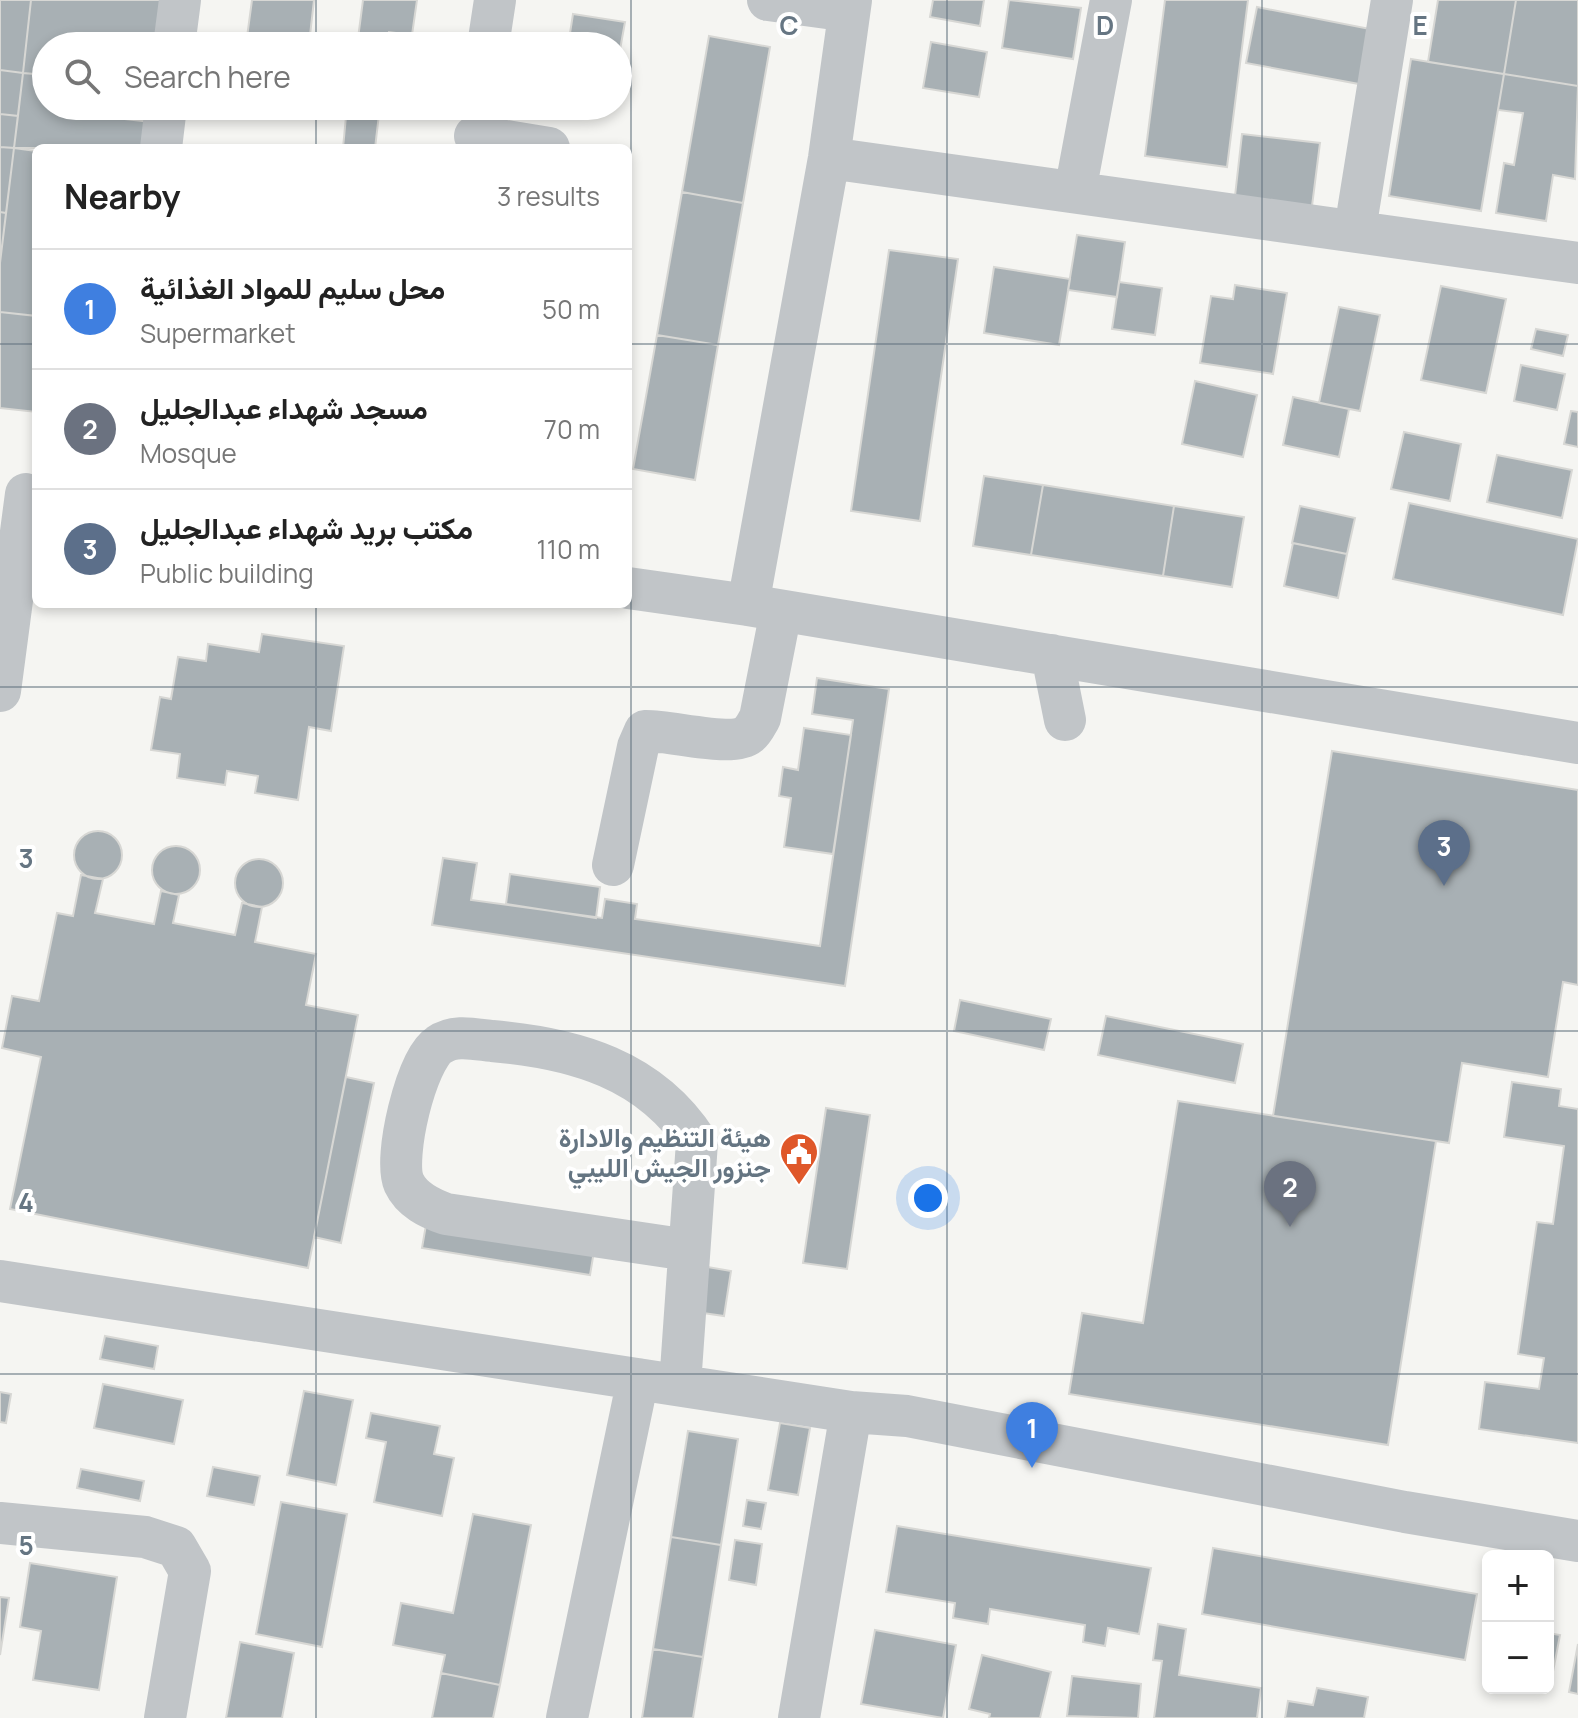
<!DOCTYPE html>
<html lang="en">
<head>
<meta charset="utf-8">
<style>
	body { margin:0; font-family:Manrope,Vazirmatn,sans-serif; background:#f2f2f2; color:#222 }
	.controls { position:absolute; right:24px; bottom:24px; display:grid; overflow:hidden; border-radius:12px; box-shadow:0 4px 12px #0003 }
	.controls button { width:72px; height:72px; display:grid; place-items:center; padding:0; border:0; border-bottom:2px solid #e0e0e0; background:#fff; color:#222; font:40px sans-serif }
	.you { position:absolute; left:928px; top:1198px; width:28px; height:28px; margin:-20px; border:6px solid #fff; border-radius:50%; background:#1a73e8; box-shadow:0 0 0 12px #1a73e833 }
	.badge { display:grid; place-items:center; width:52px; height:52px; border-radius:50%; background:#db2777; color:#fff; font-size:26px; font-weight:700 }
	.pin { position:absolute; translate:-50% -66px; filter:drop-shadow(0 2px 4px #0008) }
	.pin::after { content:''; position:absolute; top:42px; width:28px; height:24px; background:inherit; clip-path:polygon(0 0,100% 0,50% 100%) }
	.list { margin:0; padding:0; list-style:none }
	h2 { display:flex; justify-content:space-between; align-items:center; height:104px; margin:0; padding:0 32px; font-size:34px }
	h2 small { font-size:26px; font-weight:400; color:#767676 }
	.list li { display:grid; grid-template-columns:52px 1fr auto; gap:24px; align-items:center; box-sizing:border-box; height:120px; padding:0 32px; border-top:2px solid #e0e0e0 }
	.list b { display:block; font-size:30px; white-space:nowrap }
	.list p { margin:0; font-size:26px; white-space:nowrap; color:#767676 }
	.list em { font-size:26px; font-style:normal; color:#767676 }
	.icon { flex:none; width:44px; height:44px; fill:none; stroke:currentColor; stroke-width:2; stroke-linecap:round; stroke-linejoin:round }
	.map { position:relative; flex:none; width:1578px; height:1718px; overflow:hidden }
	.search { position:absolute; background:#fff; box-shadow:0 4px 12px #0003; left:32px; top:32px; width:600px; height:88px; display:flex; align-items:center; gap:20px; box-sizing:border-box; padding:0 28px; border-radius:44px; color:#767676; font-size:30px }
	.panel { position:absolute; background:#fff; box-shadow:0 4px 12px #0003; left:32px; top:144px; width:600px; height:464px; border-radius:12px }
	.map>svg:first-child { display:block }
	.building { fill:#a8b0b4; stroke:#d7d7d4; stroke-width:2 }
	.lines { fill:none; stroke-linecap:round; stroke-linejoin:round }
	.minor { stroke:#c1c5c8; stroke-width:42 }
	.grid { fill:none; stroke:#657582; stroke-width:2; stroke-opacity:0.55 }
	.labels { text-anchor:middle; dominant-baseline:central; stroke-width:8; stroke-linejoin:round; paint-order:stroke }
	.poi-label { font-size:26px; font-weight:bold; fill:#657582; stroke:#fff; text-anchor:end }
	.grid-label { font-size:26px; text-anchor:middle; font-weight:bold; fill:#657582; stroke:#fff; stroke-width:8; stroke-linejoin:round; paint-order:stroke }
</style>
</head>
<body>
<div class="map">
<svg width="1578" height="1718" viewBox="0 0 1578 1718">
	<rect width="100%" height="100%" fill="#f5f5f2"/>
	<path class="building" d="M0,0h31l-8,73 -23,-3z
		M31,0h136l-6,46h-115v29l-23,-2z
		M252,0h62l-5,44 -62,-7z
		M363,0h54l-5,35 -23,-3 -2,14h-30z
		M933,0h51l-4,26 -50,-9z
		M1009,0l72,8 -8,51 -71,-11z
		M1165,0h83l-21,167 -82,-11z
		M1438,0h78l-12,74 -76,-12z
		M1516,0h62v86l-74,-12z
		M1257,7l113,22 -11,55 -113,-21z
		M573,14l52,8 -7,39v-15h-50z
		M709,36l61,11 -27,156 -61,-11z
		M931,42l56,10 -8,45 -56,-9z
		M1411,59l93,15 -23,137 -92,-15z
		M0,70l23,3 -5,43 -18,-2z
		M23,73l23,2v31h44l-1,9 63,7 -3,26h-135z
		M1504,74l74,12 -3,93 -22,-4 -7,46 -50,-8 8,-50 10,2 9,-52 -25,-3z
		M90,106h64l-2,16 -63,-7z
		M347,106h33l-5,42h-32z
		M0,114l18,2 -4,32 -14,-1z
		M1242,134l78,9 -9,71 -77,-9z
		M0,147l14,1 -8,65 -6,-1z
		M14,148l22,3v165l-36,-4v-49z
		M682,192l61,11 -25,142 -61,-10z
		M0,212l6,1 -6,50z
		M1077,235l48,7 -8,55 -49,-7z
		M889,250l69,9 -38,262 -69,-10z
		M994,267l76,12 -11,66 -75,-12z
		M1119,282l43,6 -7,47 -43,-6z
		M1235,285l52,8 -14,81 -73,-11 11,-67 22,3z
		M1441,286l65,13 -20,94 -65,-13z
		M1339,307l41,8 -20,96 -41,-8z
		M0,312l36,4v96l-36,-4z
		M1536,329l32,6 -5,21 -32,-7z
		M657,335l61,10 -23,135 -62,-11z
		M1521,365l44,9 -8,36 -43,-9z
		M1195,381l62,14 -14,62 -61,-13z
		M1293,397l56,12 -10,48 -56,-12z
		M1571,411l7,1v35l-14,-3z
		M1404,432l57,12 -11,57 -59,-12z
		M1497,455l75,15 -10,48 -75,-16z
		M984,476l59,9 -12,70 -58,-9z
		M1043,485l131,21 -11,70 -132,-21z
		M1409,503l169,36 -15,76 -170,-36z
		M1174,506l70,11 -12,70 -69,-11z
		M1300,506l55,12 -8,36 -55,-11z
		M1293,543l54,11 -9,44 -54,-12z
		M262,634l82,12 -13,85 -22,-4 -11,73 -43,-7 3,-17 -31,-5 -2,14 -48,-7 3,-24 -29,-4 9,-53 11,2 7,-42 28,4 2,-17 51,8z
		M817,678l72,11 -44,297 -413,-61 11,-67 34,5 -6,37 131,18 3,-19 32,5 -2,15 185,27 33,-226 -41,-6z
		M804,728l47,7 -18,119 -49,-7 7,-49 -12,-2 4,-29 15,3z
		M1332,751l246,39v195l-15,-3 -15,95 -86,-14 -13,80 -176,-27z
		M74 855a24 24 0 1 1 48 0a24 24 0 1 1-48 0Z
		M152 870a24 24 0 1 1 48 0a24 24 0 1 1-48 0Z
		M235 883a24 24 0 1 1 48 0a24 24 0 1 1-48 0Z
		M510,874l90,13 -4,31 -90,-14z
		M81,875l22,4 -8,34 59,11 7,-33 18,4 -6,28 62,12 7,-32 20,4 -7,35 61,12 -10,51 52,10 -50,253 -298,-59 31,-152 -39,-9 10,-52 27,5 18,-88 16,3z
		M960,1000l91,19 -7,31 -90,-19z
		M1106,1016l137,28 -8,39 -137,-28z
		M346,1077l28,6 -33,160 -27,-6z
		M1512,1082l49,7 -2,17 19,3v334l-99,-14 6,-47 54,7 5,-31 -26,-4 19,-132 16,2 11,-78 -60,-9z
		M1178,1101l258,40 -48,304 -319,-51 13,-81 61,10z
		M826,1108l44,7 -23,154 -44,-6z
		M427,1219l168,26 -5,30 -168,-27z
		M696,1265l35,6 -7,45 -35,-5z
		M105,1336l53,10 -4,23 -54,-10z
		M103,1384l80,16 -9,44 -80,-16z
		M304,1391l49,9 -17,85 -49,-10z
		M0,1392l11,2 -5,29 -6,-1z
		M371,1413l69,13 -6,28 20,4 -12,58 -68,-14 12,-60 -20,-4z
		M780,1423l30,5 -12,67 -30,-5z
		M688,1431l50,8 -17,106 -50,-8z
		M213,1467l47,9 -6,29 -47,-9z
		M81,1469l63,12 -4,20 -63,-13z
		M747,1500l19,3 -5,26 -18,-3z
		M281,1502l66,12 -25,133 -66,-13z
		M473,1514l58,11 -31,160 -59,-12 4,-18 -52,-10 8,-42 52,10z
		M897,1526l254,42 -12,66 -31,-6 -3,18 -22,-4 2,-17 -95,-16 -2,15 -35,-6 2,-15 -69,-11z
		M671,1537l50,8 -18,112 -50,-8z
		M735,1540l27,4 -6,41 -27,-5z
		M1213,1548l264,46 -12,66 -263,-46z
		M30,1563l87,14 -18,113 -66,-10 8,-49 -21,-4z
		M0,1597l9,1 -9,57z
		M1158,1624l28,5 -7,46 82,13 -4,30h-103l8,-57 -9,-1z
		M875,1630l81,15 -13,73 -82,-14z
		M1548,1633l12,2 -9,47 -3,-1z
		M240,1642l54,11 -12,65h-56z
		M1578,1644v50l-9,-2z
		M653,1649l50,8 -10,61h-51z
		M982,1655l69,17 -11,46h-51l1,-4 -21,-5z
		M441,1673l59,12 -7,33h-61z
		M1072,1676l69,8 -3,34 -71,-2z
		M1317,1688l51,9 -4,21h-79l3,-17 25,4z"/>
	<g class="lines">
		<path class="minor" d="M768,0l81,11
			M174,46l6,-46
			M488,46l7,-46
			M475,136l74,12
			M161,148l5,-42
			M829,158l749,105
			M1075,192l36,-192
			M1355,230l37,-230
			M628,588l120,17 830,138
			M748,605l81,-447 22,-158
			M1052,655l13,65
			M0,691l26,-197
			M613,865l25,-118 7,-16c25,-1 87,17 104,3 5,-4 8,-11 11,-16l21,-107
			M0,1281l851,131 56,4 498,96 173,29
			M680,1385l17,-243c-47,-73 -123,-94 -205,-101 -18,-2 -38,-7 -53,4 -23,15 -46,113 -35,138 8,17 25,25 42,31l242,36
			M0,1523l145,14 31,10 14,24 -25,147
			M567,1718l71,-339
			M799,1718l52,-306"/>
	</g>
	<path class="grid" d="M316,0v46M631,0v1718M947,0v1718M1262,0v1718M316,106v42M0,344h36M628,344h950M316,604v1114M0,687h1578M0,1031h1578M0,1374h1578"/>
	<defs>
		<g id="civic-pin" transform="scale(2)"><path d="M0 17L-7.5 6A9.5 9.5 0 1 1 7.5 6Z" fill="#df5729" stroke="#fff"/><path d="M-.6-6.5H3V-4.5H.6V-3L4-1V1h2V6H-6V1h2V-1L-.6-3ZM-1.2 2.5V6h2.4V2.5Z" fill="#fff"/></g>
	</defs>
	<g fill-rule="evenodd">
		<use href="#civic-pin" x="799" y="1152"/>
	</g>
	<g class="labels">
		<g class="poi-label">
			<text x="771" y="1137">هيئة التنظيم والادارة<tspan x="771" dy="30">جنزور الجيش الليبي</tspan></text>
		</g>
	</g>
	<g class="grid-label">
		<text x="789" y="35">C</text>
		<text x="1105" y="35">D</text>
		<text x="1420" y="35">E</text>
		<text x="26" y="868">3</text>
		<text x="26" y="1212">4</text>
		<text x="26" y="1555">5</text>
	</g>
</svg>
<div class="controls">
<button>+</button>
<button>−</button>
</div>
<div class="you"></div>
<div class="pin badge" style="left:1032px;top:1468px;background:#3f7fe0">1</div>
<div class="pin badge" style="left:1290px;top:1227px;background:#6b7280">2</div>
<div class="pin badge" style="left:1444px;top:886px;background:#5c6f8a">3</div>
<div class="search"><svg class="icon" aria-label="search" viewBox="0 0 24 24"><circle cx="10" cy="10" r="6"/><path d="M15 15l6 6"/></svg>Search here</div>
<section class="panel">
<h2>Nearby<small>3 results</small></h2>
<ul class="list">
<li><span class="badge" style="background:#3f7fe0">1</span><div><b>محل سليم للمواد الغذائية</b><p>Supermarket</p></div><em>50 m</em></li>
<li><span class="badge" style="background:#6b7280">2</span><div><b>مسجد شهداء عبدالجليل</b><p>Mosque</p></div><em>70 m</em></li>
<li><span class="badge" style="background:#5c6f8a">3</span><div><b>مكتب بريد شهداء عبدالجليل</b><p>Public building</p></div><em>110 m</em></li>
</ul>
</section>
</div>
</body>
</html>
